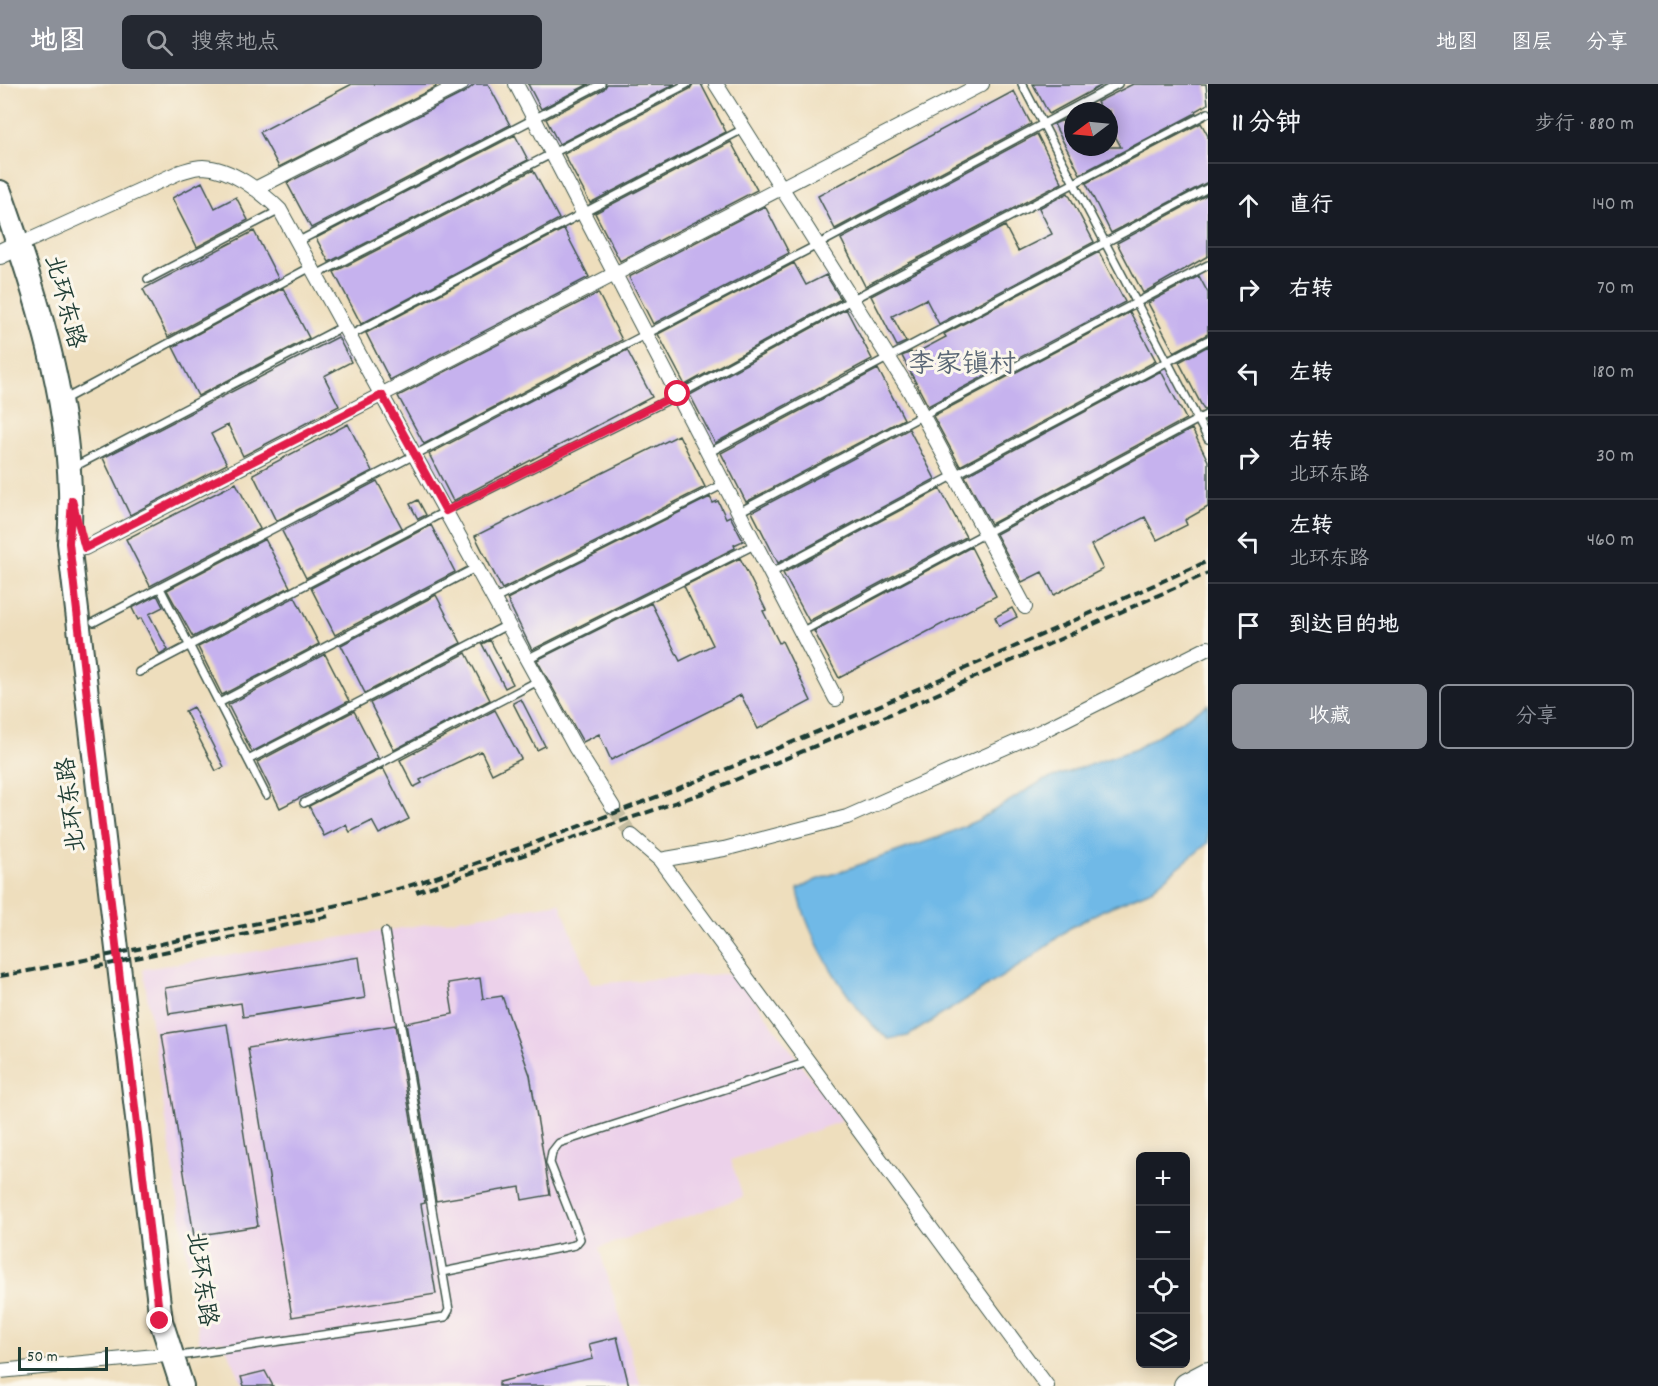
<!DOCTYPE html>
<html lang="zh">
<head>
<meta charset="utf-8">
<style>
	body { margin:0; font-family:Dekko,"LXGW WenKai TC",sans-serif; background:#242831; color:#f1f3f6 }
	.controls { position:absolute; right:18px; bottom:18px; display:grid; overflow:hidden; border-radius:9px; box-shadow:0 3px 15px #0003 }
	.controls button { width:54px; height:54px; display:grid; place-items:center; padding:0; border:0; border-bottom:2px solid #363941; background:#171b24; color:#f1f3f6; font:30px sans-serif }
	.compass { position:absolute; left:1064px; top:18px; width:54px; height:54px; border-radius:50%; background:#171b24; box-shadow:0 3px 15px #0003; rotate:254deg }
	.scale { position:absolute; left:18px; bottom:15px; width:90px; box-sizing:border-box; padding-left:6px; border:3px solid #1f3d34; border-top:0; font-size:16px; line-height:21px; white-space:nowrap; color:#1f3d34; -webkit-text-stroke:4px #fbf7ec; paint-order:stroke }
	.stop { position:absolute; width:18px; height:18px; margin:-14px; border:4px solid #e11d48; border-radius:50%; background:#fff }
	.stop.end { background:#e11d48; border-color:#fff; box-shadow:0 2px 6px #0008 }
	.list { margin:0; padding:0; list-style:none }
	h2 { display:flex; justify-content:space-between; align-items:center; height:78px; margin:0; padding:0 24px; font-size:26px }
	h2 small { font-size:20px; font-weight:400; color:#9ea1a6 }
	.list li { display:grid; grid-template-columns:39px 1fr auto; gap:18px; align-items:center; box-sizing:border-box; height:84px; padding:0 24px; border-top:2px solid #363941 }
	.list b { display:block; font-size:22px; white-space:nowrap }
	.list p { margin:0; font-size:20px; white-space:nowrap; color:#9ea1a6 }
	.list em { font-size:20px; font-style:normal; color:#9ea1a6 }
	.actions { display:flex; gap:12px; padding:18px 24px }
	.actions a { flex:1; padding:14px 0; border:2px solid #8c9099; border-radius:9px; text-align:center; font-size:21px; color:#8c9099 }
	.actions .main { background:#8c9099; color:#fff }
	.icon { flex:none; width:33px; height:33px; fill:none; stroke:currentColor; stroke-width:2; stroke-linecap:round; stroke-linejoin:round }
	.map { position:relative; flex:none; width:1208px; height:1302px; overflow:hidden }
	header { display:flex; align-items:center; gap:36px; box-sizing:border-box; height:84px; padding:0 30px; background:#8c9099; color:#fff }
	header strong { font-size:28px }
	nav { display:flex; gap:33px; margin-inline-start:auto; font-size:21px }
	.search { width:420px; height:54px; background:#242831; display:flex; align-items:center; gap:15px; box-sizing:border-box; padding:0 21px; border-radius:9px; color:#9ea1a6; font-size:22px }
	main { display:flex }
	aside { flex:1; background:#171b24 }
	.map>svg:first-child { display:block }
	.built { fill:#ecd1ea }
	.water { fill:#6fb9e7; stroke:#477b8e; stroke-width:1.5 }
	.building { fill:#c6b2ee }
	.lines { fill:none; stroke-linecap:round; stroke-linejoin:round }
	.street-tunnel { stroke:#c5bea2; stroke-width:14; stroke-dasharray:14 7; stroke-linecap:butt }
	.lane-casing { stroke:#3e5549; stroke-width:10 }
	.street-casing { stroke:#3e5549; stroke-width:16 }
	.secondary-casing { stroke:#3e5549; stroke-width:22 }
	.primary-casing { stroke:#3e5549; stroke-width:26 }
	.highway-casing { stroke:#3e5549; stroke-width:28 }
	.lane { stroke:#fff; stroke-width:7 }
	.street { stroke:#fff; stroke-width:14 }
	.secondary { stroke:#fff; stroke-width:20 }
	.primary { stroke:#fff; stroke-width:22 }
	.highway { stroke:#fff; stroke-width:26 }
	.rail { stroke:#1f3d34; stroke-width:4; stroke-dasharray:9 4.5; stroke-linecap:butt }
	.route { stroke:#e11d48; stroke-width:8 }
	.labels { text-anchor:middle; dominant-baseline:central; stroke-width:6; stroke-linejoin:round; paint-order:stroke }
	.street-label { font-size:24px; fill:#1f3d34; stroke:#fbf7ec }
	.quarter-label { font-size:27px; fill:#596675; stroke:#fbf7ec }
</style>
</head>
<body>
<header>
<strong>地图</strong>
<div class="search"><svg class="icon" aria-label="search" viewBox="0 0 24 24"><circle cx="10" cy="10" r="6"/><path d="M15 15l6 6"/></svg>搜索地点</div>
<nav><a>地图</a><a>图层</a><a>分享</a></nav>
</header>
<main>
<div class="map">
<svg width="1208" height="1302" viewBox="0 0 1208 1302">
	<rect width="100%" height="100%" fill="#fbf7ec"/>
	<filter id="ink" filterUnits="userSpaceOnUse"><feTurbulence type="fractalNoise" baseFrequency=".0167" numOctaves="2"/><feDisplacementMap in="SourceGraphic" scale="12" xChannelSelector="R" yChannelSelector="G"/><feConvolveMatrix kernelMatrix="1 2 1 2 8 2 1 2 1" color-interpolation-filters="sRGB"/></filter>
	<filter id="wash" filterUnits="userSpaceOnUse"><feTurbulence type="fractalNoise" baseFrequency=".008" numOctaves="4" result="noise"/><feDisplacementMap in="SourceGraphic" scale="24" xChannelSelector="R" yChannelSelector="G"/><feGaussianBlur stdDeviation="1.35" result="paint"/><feColorMatrix in="noise" values="0 0 0 0 0 0 0 0 0 0 0 0 0 0 0 0 0 1.4 0 .05"/><feComposite in="paint" operator="in"/></filter>
	<g filter="url(#wash)">
		<rect width="100%" height="100%" fill="#eedebd"/>
		<path class="built" d="M560,819l31,81 144,-11 107,148 -111,39 12,37 -144,51 42,138h-397l-21,-45 -23,3 -57,-375z"/>
		<path class="water" d="M1208,620v139l-59,48 -46,19 -33,18 -43,33 -119,75 -19,3c-35,-23 -86,-108 -91,-150l18,-9 126,-44 36,-16 64,-39 94,-32z"/>
		<g id="blocks">
			<path class="building" d="M352,0h83l1,3 -157,80 -19,-35z
				M475,0h13l22,41 -199,103 -24,-45 178,-91z
				M528,0h61l-48,25z
				M607,0h68l-116,60 -13,-25 58,-30z
				M693,0h8l25,48 -136,71 -26,-49 126,-65z
				M1033,0h71l-55,30z
				M1133,0h73l2,20 -13,7 1,2 -116,61 -26,-50 9,-4 10,19v8h48l-12,-22v-14h-7l-5,-9z
				M1014,7l17,33 -196,105 -17,-33z
				M1201,39l7,13v46l-97,51 -25,-50z
				M1037,50l25,49 -197,103 -24,-47z
				M515,51l13,25 -199,102 -13,-24z
				M731,58l26,48 -137,71 -25,-48z
				M533,86l26,49 -198,105 -27,-52z
				M202,98l13,26 21,-11 12,23 -51,27 -25,-49z
				M1068,109l26,49 -155,82 -13,-25 -34,17 14,26 -9,4 -26,-50 134,-70 13,25 34,-17 -13,-26z
				M1208,110v62l-65,37 -26,-50z
				M765,122l24,47 -136,71 -24,-47z
				M564,145l25,48 -199,103 -24,-47z
				M254,147l24,47 -110,59 -25,-48z
				M1099,168l26,50 -197,104 -26,-50 9,-4 1,3 34,-18 -2,-3z
				M794,179l12,22 20,-10 15,24 -156,86 -27,-51z
				M1199,192l9,17v41l-34,18 -26,-49z
				M283,204l26,50 -111,58 -25,-49z
				M598,209l24,47 -198,104 -26,-48z
				M846,225l26,50 -157,84 -25,-48z
				M1130,228l26,49 -196,105 -27,-50z
				M338,253l13,25 -27,14 15,30 -96,50 -15,-31 -17,9 16,30 -97,51 -27,-57z
				M1208,262v62l-4,2 -25,-48z
				M627,266l25,47 -199,104 -24,-47z
				M878,285l26,50 -158,83 -25,-49z
				M1161,287l25,48 -195,105 -26,-48z
				M348,340l24,47 -96,50 -23,-47z
				M909,345l26,50 -157,84 -26,-51z
				M1192,345l16,32v46l-23,13 2,5 -30,15 -12,-23 -54,28 12,24 -49,26 -12,-23 -20,10 -26,-48z
				M679,351l26,52 -203,102 -27,-53z
				M377,397l25,47 -96,50 -24,-47z
				M236,399l24,46 -110,57 -24,-47z
				M940,405l26,48 -157,84 -26,-48z
				M710,413l3,6 5,-2 8,17 4,-2 13,25 -9,4 1,3 -203,102 -25,-51z
				M418,416l8,15 -8,4 -8,-15z
				M431,441l24,47 -120,63 -24,-47z
				M265,455l25,48 -97,50 -26,-47z
				M971,463l25,49 -157,82 -25,-47z
				M740,474l26,52 -3,1 16,32 3,-2 29,60 -53,28 -17,-34 -130,65 -12,-26 -16,8 -46,-82 114,-57 29,58 33,-16 -29,-59z
				M157,511l6,12 -14,7 19,36 -8,5 -19,-37 -3,2 -6,-12z
				M436,511l25,48 -96,50 -24,-48z
				M295,513l24,47 -97,51 -24,-48z
				M1012,524l5,9 -18,9 -4,-9z
				M490,556l23,44 -8,4 -23,-44z
				M466,569l24,47 -96,50 -24,-47z
				M325,570l24,47 -97,51 -24,-47z
				M521,615l24,47 -8,4 -24,-47z
				M193,623l31,60 -8,4 -31,-60z
				M495,626l26,49 -29,15 -11,-23 -61,29 2,3 -8,4 -14,-27z
				M354,627l24,47 -98,50 -23,-46z
				M383,684l26,51 -30,15 -7,-13 -22,11 -4,-7 -22,11 -15,-30z
				M359,873l6,41 -122,19 -2,-14 -72,11 -4,-26z
				M480,894l3,21 19,-3 28,79 20,120 -28,5 -2,-13 -84,14 -30,-178 47,-9 -5,-31z
				M227,940l31,202 -64,10 -32,-202z
				M395,941l30,178 -4,1 15,90 -144,23 -44,-269z
				M617,1253l12,49h-130v-4l94,-23 -4,-15z
				M265,1287l8,15h-29l-3,-9z"/>
		</g>
	</g>
	<g filter="url(#ink)">
		<use href="#blocks" fill-opacity="0" stroke="#3e5549" stroke-width="1.5"/>
		<g class="lines">
			<path class="street-tunnel" d="M613,723l19,29"/>
			<g class="lane-casing">
				<path id="lane" d="M1022,0l186,355
					M297,158l304,-158
					M316,191l371,-191
					M148,195l132,-69
					M349,252l396,-208
					M65,315l246,-132
					M708,369l500,-265
					M72,384l272,-142
					M739,428l469,-247
					M771,489l437,-233
					M160,504l106,207
					M495,515l229,-115
					M94,538l725,-378 299,-160
					M801,548l407,-218
					M527,575l229,-115
					M139,588l307,-161 232,-116 175,-96 355,-186
					M219,619l258,-136
					M248,676l261,-136
					M304,719l234,-122
					M443,1188l132,-27 5,-6 -30,-76 2,-11 7,-9 249,-81
					M186,1271l259,-38 4,-7 -64,-378"/>
			</g>
			<g class="street-casing">
				<path id="street" d="M516,0l320,615
					M716,0l193,306 116,217
					M255,105l206,-105
					M19,161l161,-73c7,-2 15,-5 23,-5 28,1 58,24 77,43l295,537 38,60
					M85,464l897,-464
					M632,752l28,24
					M0,1287l166,-16
					M1047,1302l-387,-526 64,-11 123,-32 195,-86 166,-83"/>
			</g>
			<g class="secondary-casing">
				<path id="secondary" d="M0,170l19,-9"/>
			</g>
			<g class="primary-casing">
				<path id="primary" d="M0,108c40,111 78,232 69,351l92,778 21,65"/>
			</g>
			<g class="highway-casing">
				<path id="highway" d="M1187,1302l21,-11"/>
			</g>
			<use href="#lane" class="lane"/>
			<use href="#street" class="street"/>
			<use href="#secondary" class="secondary"/>
			<use href="#primary" class="primary"/>
			<use href="#highway" class="highway"/>
			<path class="rail" d="M416,808l293,-101 217,-92 282,-126
				M95,883l234,-51
				M0,892c74,-13 147,-29 221,-45 69,-15 139,-29 206,-51 268,-89 524,-205 781,-319"/>
		</g>
	</g>
	<g class="lines" filter="url(#ink)">
		<path class="route" d="M160,1237l-91,-778 3,-43 13,48 297,-153 64,116 232,-117"/>
	</g>
	<g class="labels">
		<g class="street-label">
			<text transform="translate(63 218) rotate(75)">北环东路</text>
			<text transform="translate(73 721) rotate(-97)">北环东路</text>
			<text transform="translate(200 1195) rotate(82)">北环东路</text>
		</g>
		<g class="quarter-label">
			<text x="962" y="282">李家镇村</text>
		</g>
	</g>
</svg>
<div class="controls">
<button>+</button>
<button>−</button>
<button><svg class="icon" aria-label="locate" viewBox="0 0 24 24"><circle cx="12" cy="12" r="6"/><path d="M12 2v4M12 18v4M2 12h4M18 12h4"/></svg></button>
<button><svg class="icon" aria-label="layers" viewBox="0 0 24 24"><path d="M12 4l9 5-9 5-9-5zM3 14l9 5 9-5"/></svg></button>
</div>
<svg class="compass" viewBox="-18 -18 36 36"><path d="M0-13l5 13h-10z" fill="#e53935"/><path d="M0 13l5-13h-10z" fill="#9ea1a6"/></svg>
<div class="scale">50 m</div>
<div class="stop" style="left:678px;top:310px"></div>
<div class="stop end" style="left:160px;top:1237px"></div>
</div>
<aside>
<h2>11 分钟<small>步行 · 880 m</small></h2>
<ul class="list">
<li><svg class="icon" aria-label="ahead" viewBox="0 0 24 24"><path d="M12 20V5M6 11l6-6 6 6"/></svg><div><b>直行</b></div><em>140 m</em></li>
<li><svg class="icon" aria-label="right" viewBox="0 0 24 24"><path d="M7 20v-9h11M14 6l5 5-5 5"/></svg><div><b>右转</b></div><em>70 m</em></li>
<li><svg class="icon" aria-label="left" viewBox="0 0 24 24"><path d="M17 20v-9H6M10 6l-5 5 5 5"/></svg><div><b>左转</b></div><em>180 m</em></li>
<li><svg class="icon" aria-label="right" viewBox="0 0 24 24"><path d="M7 20v-9h11M14 6l5 5-5 5"/></svg><div><b>右转</b><p>北环东路</p></div><em>30 m</em></li>
<li><svg class="icon" aria-label="left" viewBox="0 0 24 24"><path d="M17 20v-9H6M10 6l-5 5 5 5"/></svg><div><b>左转</b><p>北环东路</p></div><em>460 m</em></li>
<li><svg class="icon" aria-label="arrive" viewBox="0 0 24 24"><path d="M6 21V4h12l-3 4 3 4H6"/></svg><div><b>到达目的地</b></div></li>
</ul>
<div class="actions"><a class="main">收藏</a><a>分享</a></div>
</aside>
</main>
</body>
</html>
